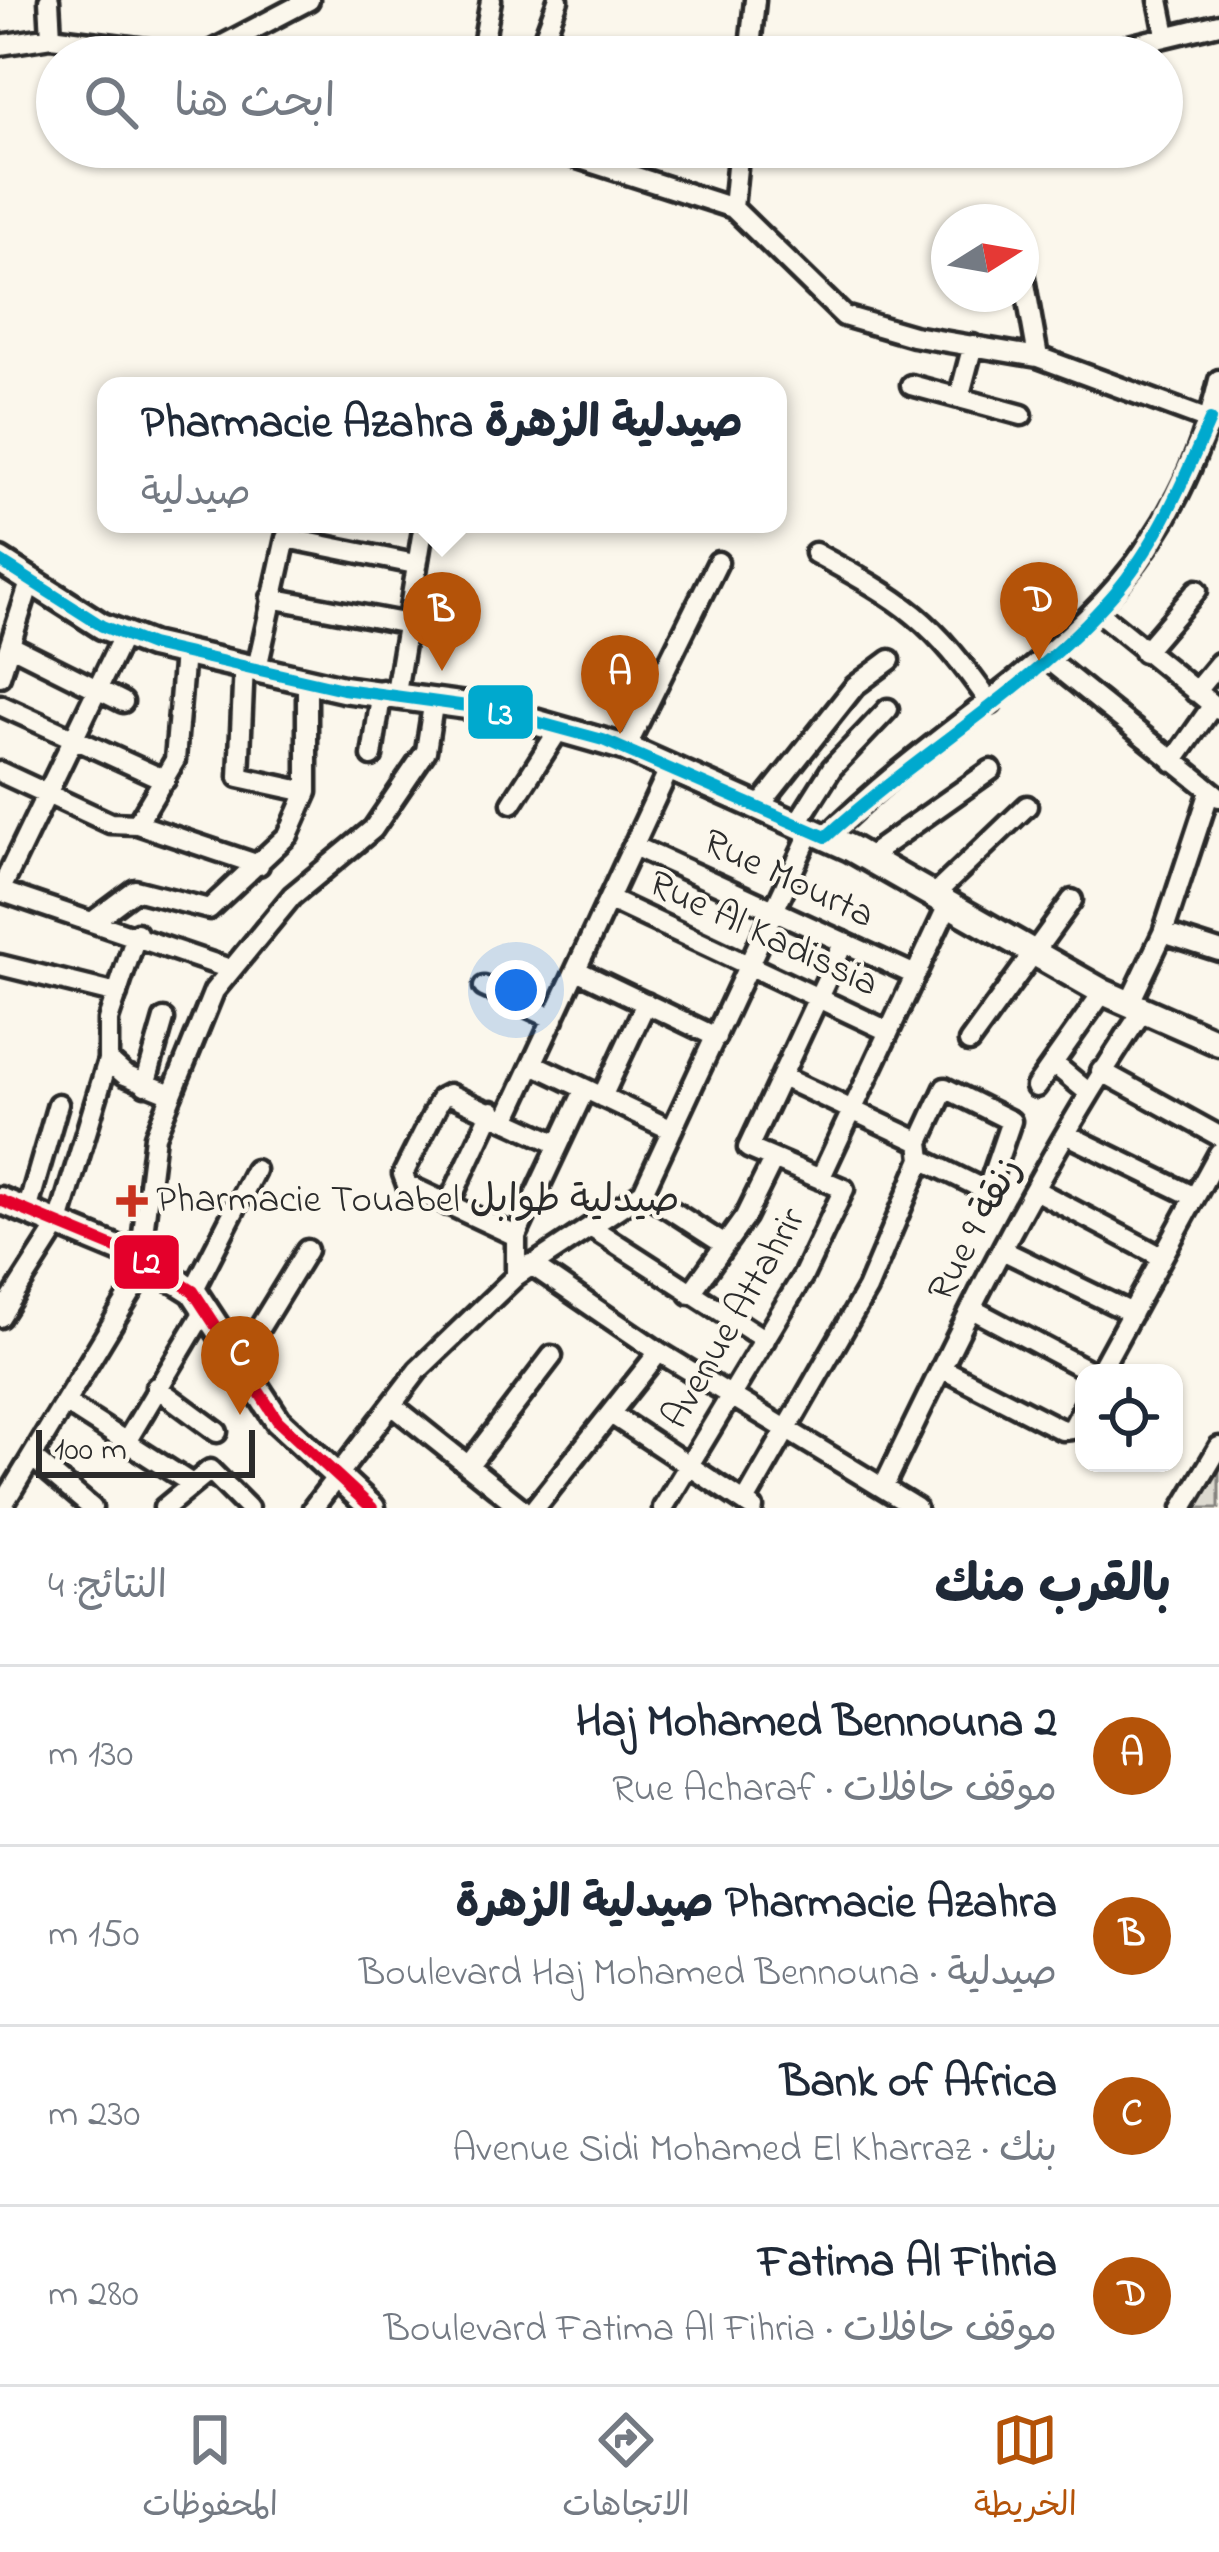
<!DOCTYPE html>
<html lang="ar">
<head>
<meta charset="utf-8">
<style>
	body { margin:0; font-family:"Indie Flower","Playpen Sans Arabic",sans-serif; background:#f2f2f3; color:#1f2937; direction:rtl }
	.controls { position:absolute; right:36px; bottom:36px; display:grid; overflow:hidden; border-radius:24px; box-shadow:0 3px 9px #0004 }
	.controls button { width:108px; height:108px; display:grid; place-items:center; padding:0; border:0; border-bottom:3px solid #e0e1e3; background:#fff; color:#1f2937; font:60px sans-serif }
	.compass { position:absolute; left:931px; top:204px; width:108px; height:108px; border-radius:50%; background:#fff; box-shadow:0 3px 9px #0004; rotate:79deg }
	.scale { position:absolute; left:36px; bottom:30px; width:219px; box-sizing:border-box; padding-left:12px; border:6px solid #2b2b2b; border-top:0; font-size:33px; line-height:42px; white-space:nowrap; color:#2b2b2b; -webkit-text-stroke:9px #fbf7ec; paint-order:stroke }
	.you { position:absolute; left:516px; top:990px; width:42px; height:42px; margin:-30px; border:9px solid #fff; border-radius:50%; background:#1a73e8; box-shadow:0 0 0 18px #1a73e833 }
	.badge { display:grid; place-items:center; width:78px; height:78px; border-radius:50%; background:#b45309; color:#fff; font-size:39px; font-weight:700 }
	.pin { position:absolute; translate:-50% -99px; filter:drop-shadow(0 3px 6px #0008) }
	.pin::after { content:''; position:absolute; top:63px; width:42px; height:36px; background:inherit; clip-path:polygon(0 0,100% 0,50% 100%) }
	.popup { position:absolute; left:97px; top:377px; width:690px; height:156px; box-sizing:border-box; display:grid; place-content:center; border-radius:24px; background:#fff; filter:drop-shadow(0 3px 9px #0005); font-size:39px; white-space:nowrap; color:#747a83 }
	.popup b { font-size:45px; color:#1f2937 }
	.popup::after { content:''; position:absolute; left:50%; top:100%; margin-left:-24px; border:24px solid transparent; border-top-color:#fff }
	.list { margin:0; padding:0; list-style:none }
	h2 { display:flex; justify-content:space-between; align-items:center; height:156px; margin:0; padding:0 48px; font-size:51px }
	h2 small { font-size:39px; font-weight:400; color:#747a83 }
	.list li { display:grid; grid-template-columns:78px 1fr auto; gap:36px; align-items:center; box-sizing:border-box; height:180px; padding:0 48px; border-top:3px solid #e0e1e3 }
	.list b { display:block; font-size:45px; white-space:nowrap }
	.list p { margin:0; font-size:39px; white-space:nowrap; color:#747a83 }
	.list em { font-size:39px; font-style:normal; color:#747a83 }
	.icon { flex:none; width:66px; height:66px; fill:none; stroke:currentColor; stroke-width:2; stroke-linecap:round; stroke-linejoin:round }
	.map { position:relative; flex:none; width:1219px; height:1508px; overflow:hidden; direction:ltr }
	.search { position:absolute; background:#fff; box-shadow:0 3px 9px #0004; left:36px; right:36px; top:36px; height:132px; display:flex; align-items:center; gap:30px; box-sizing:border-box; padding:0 42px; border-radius:66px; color:#747a83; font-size:45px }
	.sheet { height:876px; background:#fff }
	nav { display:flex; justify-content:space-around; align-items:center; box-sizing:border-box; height:168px; border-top:3px solid #e0e1e3; background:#fff; font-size:33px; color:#747a83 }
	nav a { display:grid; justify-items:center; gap:6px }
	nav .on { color:#b45309 }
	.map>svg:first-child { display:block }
	.green { fill:#dddad0; stroke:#84827e; stroke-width:3 }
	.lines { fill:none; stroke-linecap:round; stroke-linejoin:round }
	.street-casing { stroke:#2b2b2b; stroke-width:27 }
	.secondary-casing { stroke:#2b2b2b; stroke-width:33 }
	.street { stroke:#fbf7ec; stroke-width:18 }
	.secondary { stroke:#fbf7ec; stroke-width:24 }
	.bus-1-casing { stroke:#fbf7ec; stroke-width:21 }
	.bus-2-casing { stroke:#fbf7ec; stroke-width:21 }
	.bus-1 { stroke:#00a9ce; stroke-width:12 }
	.bus-2 { stroke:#e4002b; stroke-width:12 }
	.poi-dot { fill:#c8321e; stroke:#fbf7ec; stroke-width:4.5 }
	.labels { text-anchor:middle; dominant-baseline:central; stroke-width:9; stroke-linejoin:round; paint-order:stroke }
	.street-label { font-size:39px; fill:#2b2b2b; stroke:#fbf7ec }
	.poi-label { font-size:39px; fill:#2b2b2b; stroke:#fbf7ec; text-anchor:start }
	.line-badge { stroke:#fbf7ec; stroke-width:4.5 }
	.badge-label { font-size:33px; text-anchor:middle; font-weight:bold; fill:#fff }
</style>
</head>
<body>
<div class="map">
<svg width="1219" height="1508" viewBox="0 0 1219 1508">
	<rect width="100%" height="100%" fill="#fbf7ec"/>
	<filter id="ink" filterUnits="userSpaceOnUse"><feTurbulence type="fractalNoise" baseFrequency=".00833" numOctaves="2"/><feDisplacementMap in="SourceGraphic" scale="24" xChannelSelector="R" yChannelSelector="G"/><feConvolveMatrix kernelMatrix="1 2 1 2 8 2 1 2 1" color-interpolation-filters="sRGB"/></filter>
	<g filter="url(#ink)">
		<path class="green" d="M1219,1458v50h-29z"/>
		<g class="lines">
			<g class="street-casing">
				<path id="street" d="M49,0l2,37
					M1159,0l7,35
					M0,45l51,-8 158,20
					M1128,46l91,-22
					M204,55l105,-55
					M481,57l10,-57
					M537,57l21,-57
					M749,57l6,-57
					M543,147l190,61 111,108 69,20 125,21 181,67
					M733,208l6,-61
					M1021,261l17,96
					M911,385l111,30
					M959,398l14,-53
					M815,553c90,49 117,66 176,151
					M271,598l132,25
					M1098,612l121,98
					M123,636l-123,255 230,78
					M11,646l112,56
					M1144,652l53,-62
					M1047,659l172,138
					M244,664l-5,113 68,15
					M257,668l29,-130 129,26
					M0,676l31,-97
					M396,692l28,-168
					M1195,692l24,-29
					M0,705l165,75
					M626,748l92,-186
					M372,756l10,-66
					M1173,762l40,-57
					M0,772l110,51 27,1 122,41
					M512,803l48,-75
					M758,808l97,-122 35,-26
					M137,824l38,-64 9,-107
					M796,825l36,-57 56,-59
					M826,837c160,-159 335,-208 393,-457
					M634,846l281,129
					M868,857l123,-87
					M935,894l92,-88
					M610,900l278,131
					M96,919l39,-29 74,19 79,-74 19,-43v-111
					M1163,933l56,18
					M0,965l117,29
					M576,970l140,67
					M484,987l70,32
					M1129,1004l34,-71 46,-139
					M969,1042l103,-142
					M108,1060l17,15 44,18
					M1053,1063l36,30
					M533,1064l139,66
					M1101,1071l118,65
					M782,1077l138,65
					M145,1085l19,-66
					M1036,1087l67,-95
					M602,1097l44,-94
					M507,1118l162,-349
					M1066,1134l129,63
					M820,1179l129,-276
					M1035,1190l127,67
					M643,1192l82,53
					M448,1205l44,-94
					M27,1211l31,-107
					M592,1228l173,112
					M516,1236l-109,-51 -4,-11 38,-76 8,-4 109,50
					M1002,1250l130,63
					M140,1258l15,-122 59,-145 78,-95 81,-67 53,-78 8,-52
					M530,1264l129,88 257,156
					M516,1276v-40l69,-147
					M193,1291l62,-121
					M690,1294l55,-77 28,-57
					M972,1309l121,64
					M0,1317l58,-91 50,-166v-40l29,-87
					M241,1358l66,-108
					M941,1368l121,62 10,-1 12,-23
					M1099,1373l120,-220
					M156,1387l61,45
					M67,1404l122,78
					M392,1405l129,103
					M611,1414l142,94
					M126,1442l80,-134
					M33,1458l59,50
					M468,1466l84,-110
					M883,1488c78,-162 158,-327 259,-476
					M745,1502l122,-213 55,-130 -2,-17 25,-54 66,33 -24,70 -65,-32
					M1,1508l148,-245
					M164,1508l46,-38 38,38
					M313,1508l105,-138 98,-94 127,-84 168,-361
					M535,1508l124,-156
					M663,1508l141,-234 40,-85 -96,-41 96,-206
					M1183,1508l36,-61"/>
			</g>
			<g class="secondary-casing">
				<path id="secondary" d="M0,561l102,65 49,19 192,44 146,20 137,39 224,100 253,144 116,51
					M0,1200l140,58 53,33 85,130 94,87"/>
			</g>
			<use href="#street" class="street"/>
			<use href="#secondary" class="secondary"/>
			<g class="bus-1-casing">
				<path id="bus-1" d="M0,561l102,65 49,19 192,44 146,20 114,31 223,97
					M826,837c92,-84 204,-147 287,-242 44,-50 70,-114 97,-175"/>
			</g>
			<g class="bus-2-casing">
				<path id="bus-2" d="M0,1200l140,58 53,33 85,130 94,87"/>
			</g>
			<use href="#bus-1" class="bus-1"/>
			<use href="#bus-2" class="bus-2"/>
		</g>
	</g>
	<path class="poi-dot" d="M126 1183h12v12h12v12h-12v12h-12v-12h-12v-12h12z"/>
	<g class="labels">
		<g class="street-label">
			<text transform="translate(788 880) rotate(25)">Rue Mourta</text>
			<text transform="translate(763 935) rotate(25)">Rue Al Kadissia</text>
			<text transform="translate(976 1230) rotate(-62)">Rue 9 زنقة</text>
			<text transform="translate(735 1319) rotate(-60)">Avenue Attahrir</text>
		</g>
		<g class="poi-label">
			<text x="156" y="1201">Pharmacie Touabel صيدلية طوابل</text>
		</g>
	</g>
	<g class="line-badge">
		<rect x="466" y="683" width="69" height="58" rx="12" fill="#00a9ce"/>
		<rect x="112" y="1233" width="69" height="58" rx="12" fill="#e4002b"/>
	</g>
	<g class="badge-label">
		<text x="500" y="724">L3</text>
		<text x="146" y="1273">L2</text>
	</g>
</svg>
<div class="controls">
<button><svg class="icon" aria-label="locate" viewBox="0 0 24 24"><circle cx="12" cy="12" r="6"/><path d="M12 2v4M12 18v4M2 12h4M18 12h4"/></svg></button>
</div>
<svg class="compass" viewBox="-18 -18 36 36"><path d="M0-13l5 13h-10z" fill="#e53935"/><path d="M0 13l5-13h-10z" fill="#747a83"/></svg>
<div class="scale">100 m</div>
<div class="you"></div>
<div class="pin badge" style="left:620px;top:734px">A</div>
<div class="pin badge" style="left:442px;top:671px">B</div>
<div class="popup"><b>Pharmacie Azahra صيدلية الزهرة</b>صيدلية</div>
<div class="pin badge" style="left:240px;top:1415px">C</div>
<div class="pin badge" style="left:1039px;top:661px">D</div>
<div class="search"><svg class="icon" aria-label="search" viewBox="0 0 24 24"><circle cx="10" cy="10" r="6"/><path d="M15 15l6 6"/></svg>ابحث هنا</div>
</div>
<section class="sheet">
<h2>بالقرب منك<small>النتائج: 4</small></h2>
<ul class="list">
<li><span class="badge">A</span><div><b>Haj Mohamed Bennouna 2</b><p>موقف حافلات · Rue Acharaf</p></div><em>130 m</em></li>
<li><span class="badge">B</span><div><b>Pharmacie Azahra صيدلية الزهرة</b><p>صيدلية · Boulevard Haj Mohamed Bennouna</p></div><em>150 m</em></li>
<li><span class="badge">C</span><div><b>Bank of Africa</b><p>بنك · Avenue Sidi Mohamed El Kharraz</p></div><em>230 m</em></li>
<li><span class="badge">D</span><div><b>Fatima Al Fihria</b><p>موقف حافلات · Boulevard Fatima Al Fihria</p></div><em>280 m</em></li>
</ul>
</section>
<nav>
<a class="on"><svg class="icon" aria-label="map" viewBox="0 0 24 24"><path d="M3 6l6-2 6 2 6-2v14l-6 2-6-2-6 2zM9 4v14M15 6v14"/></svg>الخريطة</a>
<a><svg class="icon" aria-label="directions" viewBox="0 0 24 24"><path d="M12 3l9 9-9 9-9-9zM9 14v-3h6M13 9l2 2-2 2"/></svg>الاتجاهات</a>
<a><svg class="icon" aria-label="saved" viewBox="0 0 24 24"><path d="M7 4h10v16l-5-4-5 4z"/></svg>المحفوظات</a>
</nav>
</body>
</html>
